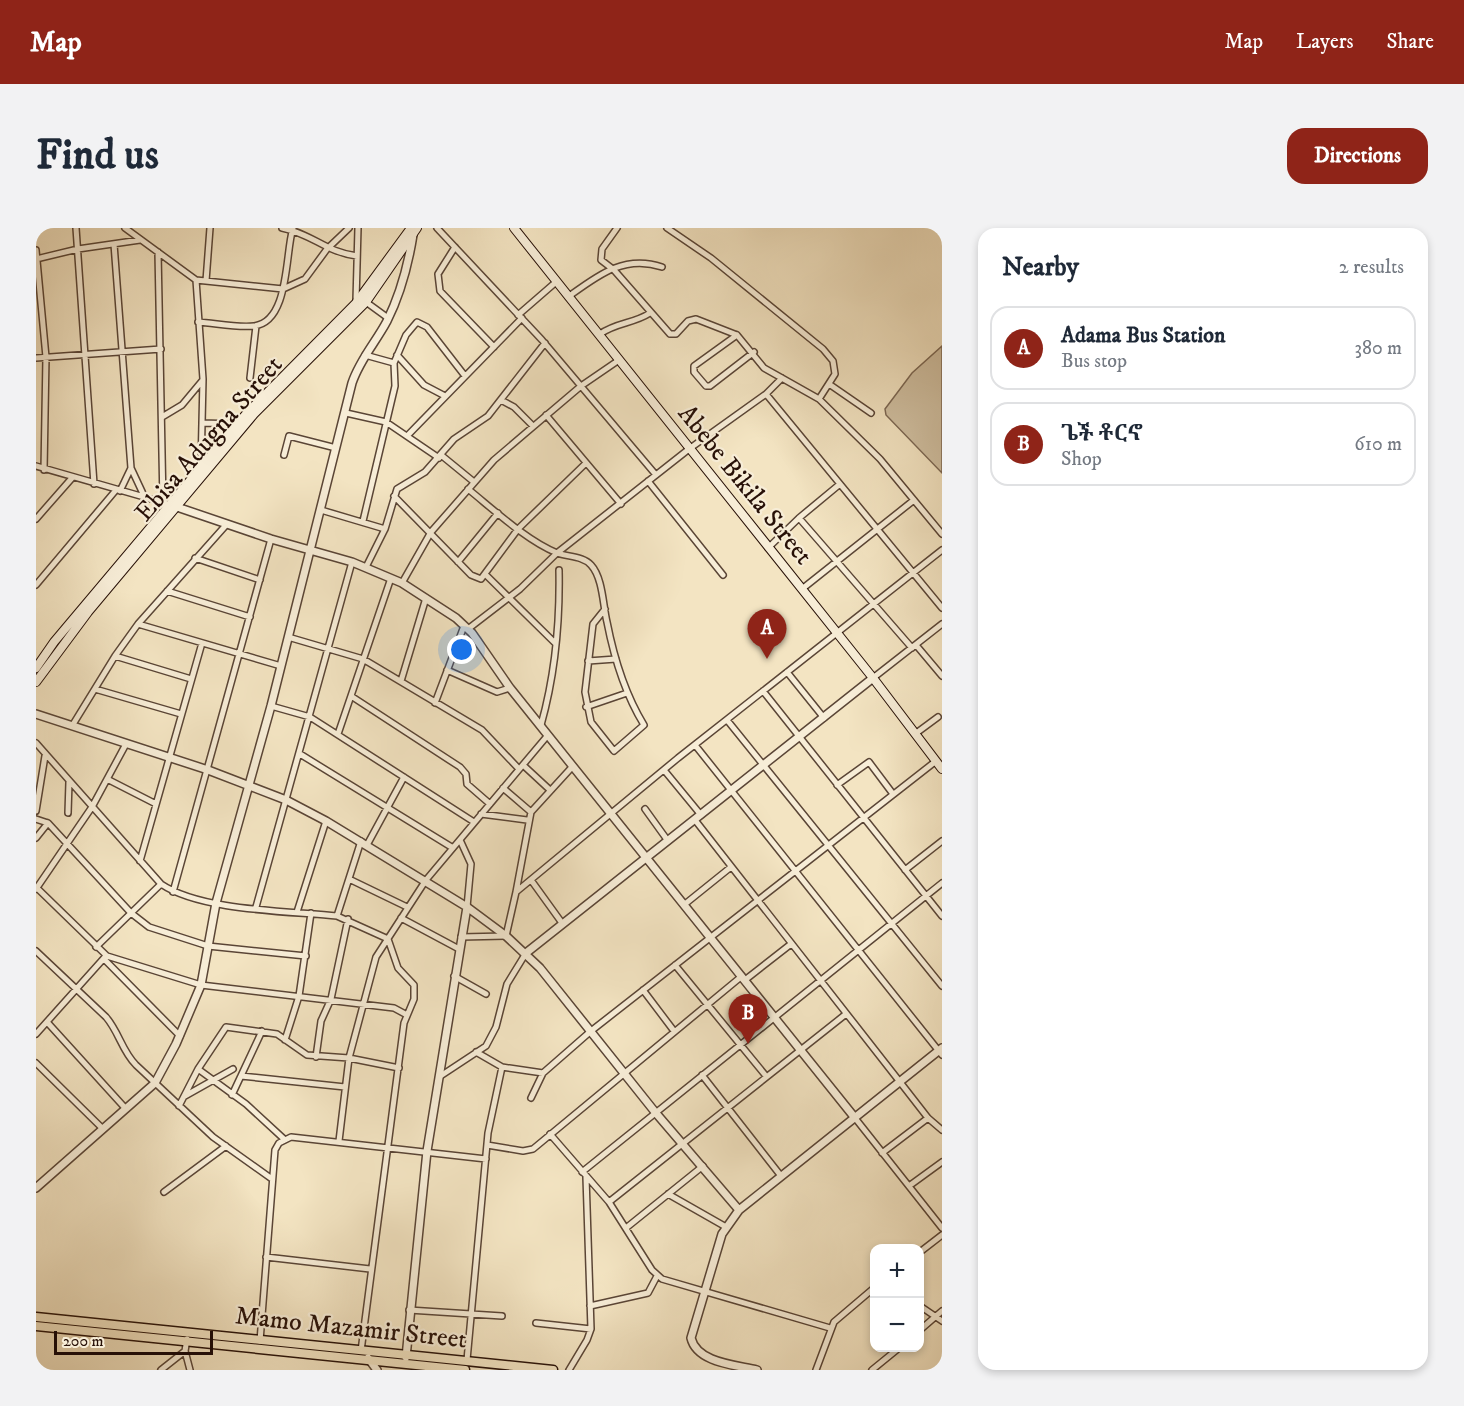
<!DOCTYPE html>
<html lang="en">
<head>
<meta charset="utf-8">
<style>
	body { margin:0; font-family:"IM FELL DW Pica","Noto Serif Ethiopic",serif; background:#f2f2f3; color:#1f2937 }
	.controls { position:absolute; right:18px; bottom:18px; display:grid; overflow:hidden; border-radius:12px; box-shadow:0 3px 9px #0003 }
	.controls button { width:54px; height:54px; display:grid; place-items:center; padding:0; border:0; border-bottom:2px solid #e0e1e3; background:#fff; color:#1f2937; font:30px sans-serif }
	.scale { position:absolute; left:18px; bottom:15px; width:159px; box-sizing:border-box; padding-left:6px; border:3px solid #271007; border-top:0; font-size:16px; line-height:21px; white-space:nowrap; color:#271007; -webkit-text-stroke:4px #f7edd7; paint-order:stroke }
	.you { position:absolute; left:426px; top:422px; width:21px; height:21px; margin:-15px; border:4px solid #fff; border-radius:50%; background:#1a73e8; box-shadow:0 0 0 9px #1a73e833 }
	.badge { display:grid; place-items:center; width:39px; height:39px; border-radius:50%; background:#8f2418; color:#fff; font-size:20px; font-weight:700 }
	.pin { position:absolute; translate:-50% -50px; filter:drop-shadow(0 2px 3px #0008) }
	.pin::after { content:''; position:absolute; top:32px; width:21px; height:18px; background:inherit; clip-path:polygon(0 0,100% 0,50% 100%) }
	.list { margin:0; padding:0; list-style:none }
	h2 { display:flex; justify-content:space-between; align-items:center; height:78px; margin:0; padding:0 24px; font-size:26px }
	h2 small { font-size:20px; font-weight:400; color:#747a83 }
	.list li { display:grid; grid-template-columns:39px 1fr auto; gap:18px; align-items:center; box-sizing:border-box; height:84px; margin:0 12px 12px; padding:0 12px; border:2px solid #e0e1e3; border-radius:18px }
	.list b { display:block; font-size:22px; white-space:nowrap }
	.list p { margin:0; font-size:20px; white-space:nowrap; color:#747a83 }
	.list em { font-size:20px; font-style:normal; color:#747a83 }
	.map { position:relative; flex:none; width:906px; height:1142px; overflow:hidden; border-radius:18px }
	header { display:flex; align-items:center; gap:36px; box-sizing:border-box; height:84px; padding:0 30px; background:#8f2418; color:#fff }
	header strong { font-size:28px }
	nav { display:flex; gap:33px; margin-inline-start:auto; font-size:21px }
	.intro { display:flex; align-items:center; justify-content:space-between; box-sizing:border-box; height:144px; padding:0 36px }
	h1 { margin:0; font-size:42px }
	.button { padding:15px 27px; border-radius:18px; background:#8f2418; color:#fff; font-size:21px; font-weight:700 }
	main { display:flex; gap:36px; padding:0 36px }
	aside { flex:1; background:#fff; border-radius:18px; box-shadow:0 3px 9px #0003 }
	.map>svg:first-child { display:block }
	.green { fill:#d0c0a2; stroke:#7c6854; stroke-width:1.5 }
	.lines { fill:none; stroke-linecap:round; stroke-linejoin:round }
	.minor-casing { stroke:#5a4536; stroke-width:8 }
	.tertiary-casing { stroke:#5a4536; stroke-width:10 }
	.secondary-casing { stroke:#271007; stroke-width:10 }
	.primary-casing { stroke:#271007; stroke-width:11 }
	.minor { stroke:#f7edd7; stroke-width:5 }
	.tertiary { stroke:#f7edd7; stroke-width:7 }
	.secondary { stroke:#f7edd7; stroke-width:8 }
	.primary { stroke:#f3e4c2; stroke-width:8 }
	.labels { text-anchor:middle; dominant-baseline:central; stroke-width:4.5; stroke-linejoin:round; paint-order:stroke }
	.street-label { font-size:26px; fill:#271007; stroke:#f7edd7 }
</style>
</head>
<body>
<header>
<strong>Map</strong>
<nav><a>Map</a><a>Layers</a><a>Share</a></nav>
</header>
<div class="intro"><h1>Find us</h1><a class="button">Directions</a></div>
<main>
<div class="map">
<svg width="906" height="1142" viewBox="0 0 906 1142">
	<rect width="100%" height="100%" fill="#f3e4c2"/>
	<filter id="stains"><feTurbulence type="fractalNoise" baseFrequency=".00333" numOctaves="4"/><feColorMatrix values="0 0 0 0 .2 0 0 0 0 .09 0 0 0 0 .02 0 0 0 .5 -.17"/></filter>
	<radialGradient id="worn" r=".72"><stop offset=".6" stop-color="#630" stop-opacity="0"/><stop offset="1" stop-color="#630" stop-opacity=".3"/></radialGradient>
	<path class="green" d="M906,118v127l-56,-58 -1,-6 27,-36z"/>
	<g class="lines">
		<g class="minor-casing">
			<path id="minor" d="M40,0l18,256
				M89,0l71,52 87,9 22,-10 22,-30 22,-21
				M246,0c31,6 43,24 75,28
				M401,0l105,112 114,135
				M581,0l-15,21 -1,11 13,10 56,64h6l12,-13 8,-2 41,16 27,33 55,31 61,60 62,75
				M631,0l44,30 112,91 10,12 2,13 -16,25
				M78,16l17,224 -11,23
				M419,19l-17,27 2,17 54,56
				M0,22l10,107 -2,113
				M122,24l5,251
				M0,31l42,-10 62,-9
				M160,52l7,99 -2,88
				M170,53l4,-53
				M532,69c29,-21 56,-43 94,-30
				M320,73l2,-73
				M330,74l22,16
				M482,87l38,-33
				M162,94c17,1 38,6 56,4 36,-4 31,-74 39,-98
				M564,106c17,-12 33,-10 50,-21
				M701,107l-43,31v6l12,14h4l44,-34
				M329,127l29,8
				M361,127l27,30 21,11
				M0,130l125,-9
				M214,150l6,-52
				M793,156l42,29
				M730,166l176,214
				M465,172l13,7 19,19
				M310,185l40,9 53,36
				M510,187l75,89
				M126,189l20,-12 20,-24
				M166,195l35,1
				M372,207l114,-117
				M248,227l5,-19 47,12
				M405,227l33,27
				M0,238l129,37
				M95,240l14,30
				M612,253l75,94
				M432,261c26,21 59,52 89,64 11,4 26,3 34,12 12,13 12,41 16,57 7,36 18,72 37,103l-30,26 -23,-29 -6,-30 8,-68 12,-15
				M358,268l77,79 10,4 37,-50 68,-66
				M285,282l64,19
				M763,290l113,130
				M0,291l36,-41
				M327,293l32,-135 -1,-23 12,-28 11,-13 10,5 38,49
				M732,320l31,-30 41,-34
				M159,330l65,22
				M422,334l40,-49
				M330,339l19,-38 12,-40 28,-17 29,-33 34,-23 57,-73
				M450,347l69,68
				M366,355l29,-51 63,-72 87,-74 38,-26
				M0,357l80,-95
				M766,361l112,-89
				M131,363l83,26
				M102,396l143,42
				M432,401l52,-40 37,-36 132,-104 77,-55 16,-16
				M252,409l75,22 119,71 37,39
				M880,417l26,31
				M79,428l76,23
				M552,433l28,-2
				M411,442l50,22 13,-4
				M751,444l37,46
				M837,450l69,-54
				M365,453l25,-83
				M59,461l86,25
				M727,463l179,225
				M315,468l109,71 6,7 1,10 23,20
				M399,475l29,-77
				M235,478l39,11 164,105
				M550,479l41,-14
				M691,492l215,266
				M505,497c14,-50 19,-103 18,-155
				M36,498l43,-70 23,-32 89,-100
				M302,506l53,-156
				M879,506l23,-17
				M0,515l125,141c40,27 127,27 176,32l51,23 10,29 16,17v14l-10,24 -43,328
				M659,517l247,310
				M264,526l153,94
				M487,537l27,25
				M628,542l37,45
				M71,551l49,25
				M801,557l32,-23 24,32
				M467,560l28,24
				M609,581l23,32
				M0,583l9,-55
				M32,585l1,-31
				M445,586l46,6
				M0,591l12,4 83,90 18,14 59,19 98,10
				M659,592l205,262 28,36 14,12
				M0,610l12,-15
				M424,612l11,24 -4,43
				M331,617l37,-68
				M104,633l62,-218
				M869,642l37,-29
				M313,651l58,28
				M495,652l31,43
				M1,660l70,68 94,29 193,23 13,7
				M0,661l56,-82 34,-63
				M137,664l98,-353
				M480,664l15,-80 42,-46
				M649,676l46,-37
				M220,679l96,-345
				M261,684l29,-91
				M301,688l24,-75
				M365,690l58,31
				M425,709l45,-1 10,-44 162,-134 264,-208
				M60,719l65,-63
				M0,723l70,66c13,15 16,34 30,48l77,72 59,42
				M68,731l76,77
				M639,737l91,111
				M418,748l32,18
				M709,752l46,-36
				M607,762l31,41
				M11,794l79,87
				M0,806l69,-77
				M249,812l14,-44 12,-83
				M440,824l26,15 41,6 48,-42 345,-270
				M280,829l5,-36 10,-22 17,-80
				M0,835l67,66
				M162,841l48,35 38,35
				M666,847l79,101
				M205,848l104,11
				M403,849l47,-31 10,-19 11,-43 19,-31
				M196,867l30,-64
				M149,868l48,-27
				M495,870l12,-25
				M143,878l19,-37 28,-42 51,7 30,21 42,3 50,10
				M819,890l87,110
				M514,906l59,68 43,68 10,9 168,49
				M303,913l10,-83 27,-101 50,-77 122,-145
				M451,917l36,6 10,-2 209,-173
				M846,925l46,-35
				M546,944l360,-289
				M873,958l33,-24
				M128,964l62,-46
				M632,966l58,33
				M573,974l237,-188
				M590,1000l77,-62
				M884,1024l22,-17
				M230,1029l104,12
				M554,1078l58,-13 9,-17
				M884,1078l22,15
				M373,1082l93,6
				M500,1095l55,6
				M884,1102l22,-19
				M151,1111l-2,12 5,19
				M224,1113l15,-191 4,-7 12,-6 195,22
				M431,1132l21,-227 14,-66
				M125,1142l24,-19
				M533,1142l18,-30 4,-11 -5,-152
				M780,1142l18,-48 40,-34
				M836,1142l27,-22"/>
		</g>
		<g class="tertiary-casing">
			<path id="tertiary" d="M138,278l97,33 81,23 50,21 54,35 16,15 38,55 345,430
				M0,486l172,56 78,30 40,21 141,86 39,29 34,32 115,144 84,98
				M490,725l347,-275
				M0,960l119,-105 21,-39 25,-59 15,-82 55,-197 81,-323c8,-24 24,-41 35,-62 14,-28 21,-55 26,-86
				M370,1129l21,-206 40,-244
				M332,1130l9,12
				M721,1142c-21,-5 -60,-7 -66,-32l31,-104 17,-24 203,-162"/>
		</g>
		<g class="secondary-casing">
			<path id="secondary" d="M478,0l359,450 69,91
				M0,440l18,-26 192,-228 110,-111 55,-75
				M0,454l52,-70 166,-198 112,-112 51,-74"/>
		</g>
		<g class="primary-casing">
			<path id="primary" d="M0,1089l517,53
				M0,1098l429,44"/>
		</g>
		<use href="#minor" class="minor"/>
		<use href="#tertiary" class="tertiary"/>
		<use href="#secondary" class="secondary"/>
		<use href="#primary" class="primary"/>
	</g>
	<g class="labels">
		<g class="street-label">
			<text transform="translate(173 211) rotate(-49)">Ebisa Adugna Street</text>
			<text transform="translate(709 257) rotate(51)">Abebe Bikila Street</text>
			<text transform="translate(315 1100) rotate(6)">Mamo Mazamir Street</text>
		</g>
	</g>
	<rect width="100%" height="100%" filter="url(#stains)"/>
	<rect width="100%" height="100%" fill="url(#worn)"/>
</svg>
<div class="controls">
<button>+</button>
<button>−</button>
</div>
<div class="scale">200 m</div>
<div class="you"></div>
<div class="pin badge" style="left:731px;top:431px">A</div>
<div class="pin badge" style="left:712px;top:816px">B</div>
</div>
<aside>
<h2>Nearby<small>2 results</small></h2>
<ul class="list">
<li><span class="badge">A</span><div><b>Adama Bus Station</b><p>Bus stop</p></div><em>380 m</em></li>
<li><span class="badge">B</span><div><b>ጌች ቶርኖ</b><p>Shop</p></div><em>610 m</em></li>
</ul>
</aside>
</main>
</body>
</html>
